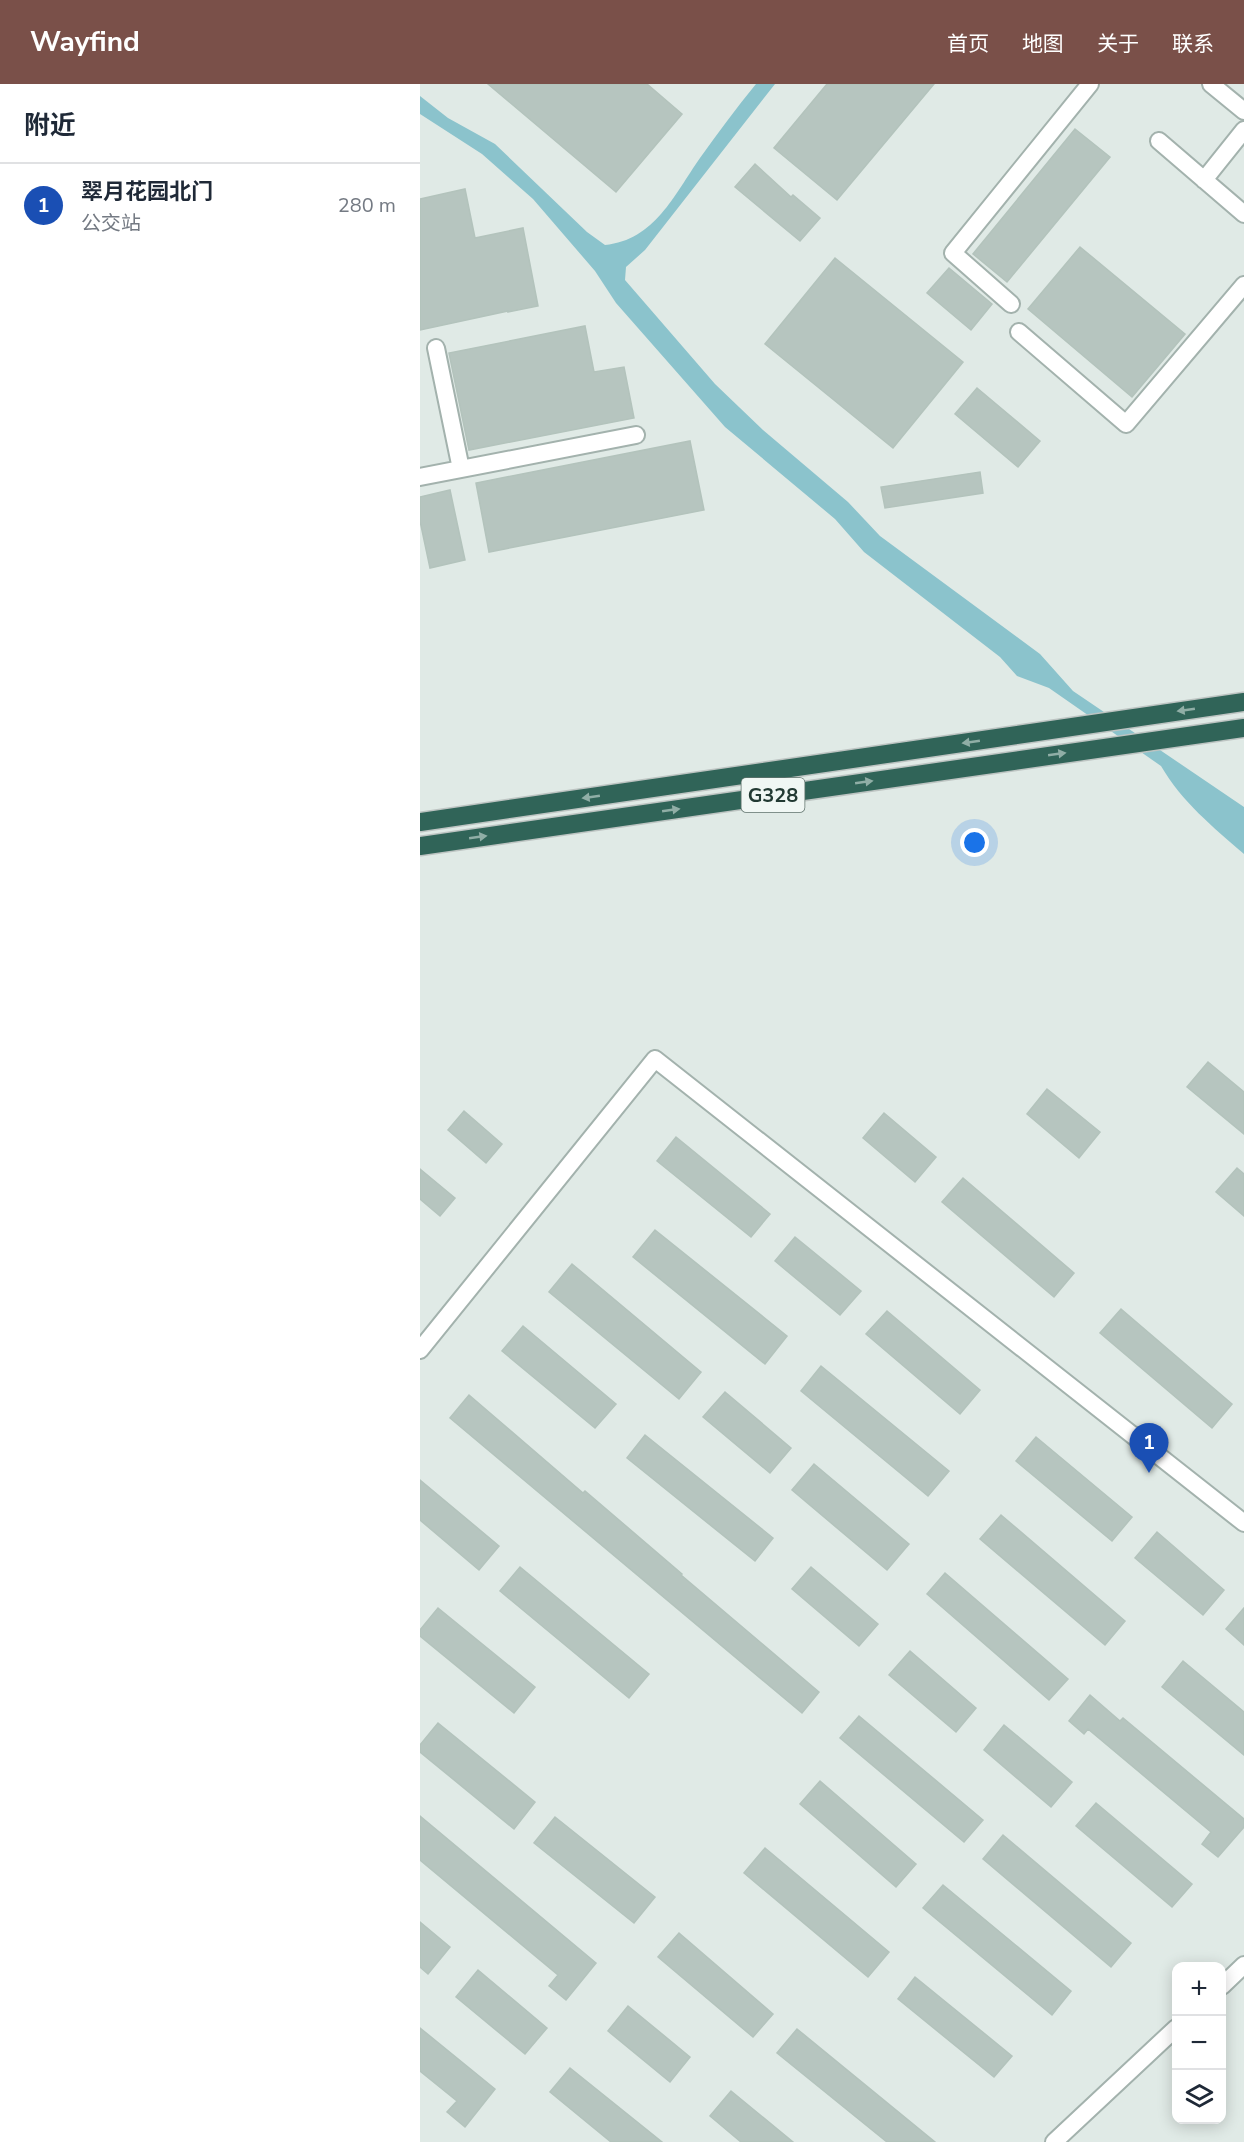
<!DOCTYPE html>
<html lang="zh">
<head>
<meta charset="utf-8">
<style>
	body { margin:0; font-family:"Nunito Sans","Noto Sans SC",sans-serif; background:#f2f2f3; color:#1f2937 }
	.controls { position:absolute; right:18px; bottom:18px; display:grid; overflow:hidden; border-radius:12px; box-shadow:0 3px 15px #0003 }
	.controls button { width:54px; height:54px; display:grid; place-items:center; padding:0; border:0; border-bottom:2px solid #e0e1e3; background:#fff; color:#1f2937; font:30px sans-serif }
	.you { position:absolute; left:555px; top:759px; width:21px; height:21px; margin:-15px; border:4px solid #fff; border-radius:50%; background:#1a73e8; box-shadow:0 0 0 9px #1a73e833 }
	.badge { display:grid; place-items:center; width:39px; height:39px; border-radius:50%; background:#7a5049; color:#fff; font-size:20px; font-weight:700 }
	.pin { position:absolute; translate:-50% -50px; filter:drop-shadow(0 2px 3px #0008) }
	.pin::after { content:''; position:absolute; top:32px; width:21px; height:18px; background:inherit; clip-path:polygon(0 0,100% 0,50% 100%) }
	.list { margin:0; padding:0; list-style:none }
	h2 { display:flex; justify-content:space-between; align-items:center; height:78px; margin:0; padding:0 24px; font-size:26px }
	h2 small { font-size:20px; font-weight:400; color:#747a83 }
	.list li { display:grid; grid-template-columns:39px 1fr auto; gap:18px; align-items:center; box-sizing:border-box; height:84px; padding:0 24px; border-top:2px solid #e0e1e3 }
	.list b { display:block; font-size:22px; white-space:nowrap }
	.list p { margin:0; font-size:20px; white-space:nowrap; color:#747a83 }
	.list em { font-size:20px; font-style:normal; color:#747a83 }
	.icon { flex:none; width:33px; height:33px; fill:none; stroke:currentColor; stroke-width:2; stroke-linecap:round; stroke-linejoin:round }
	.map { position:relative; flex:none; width:824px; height:2058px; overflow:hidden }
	header { display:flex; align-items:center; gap:36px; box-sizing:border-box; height:84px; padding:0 30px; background:#7a5049; color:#fff }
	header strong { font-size:28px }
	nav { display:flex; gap:33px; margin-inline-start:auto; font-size:21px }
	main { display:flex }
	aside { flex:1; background:#fff }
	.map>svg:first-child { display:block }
	.water { fill:#8bc3cc }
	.building { fill:#b6c5bf; stroke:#b3c3bc; stroke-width:1.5 }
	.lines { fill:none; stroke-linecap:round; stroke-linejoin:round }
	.minor-casing { stroke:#a3b2ad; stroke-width:20 }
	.highway-casing { stroke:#bdc4c2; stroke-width:21 }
	.minor { stroke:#fff; stroke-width:16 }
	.highway { stroke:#306458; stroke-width:18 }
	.oneway { fill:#90aea6 }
	.labels { text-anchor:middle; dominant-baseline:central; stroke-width:4.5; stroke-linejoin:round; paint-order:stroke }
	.shield { fill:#f0f7f4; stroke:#60736d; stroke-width:1.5 }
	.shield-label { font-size:20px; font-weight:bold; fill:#223a33 }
</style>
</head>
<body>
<header>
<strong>Wayfind</strong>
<nav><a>首页</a><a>地图</a><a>关于</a><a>联系</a></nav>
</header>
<main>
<aside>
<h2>附近<small></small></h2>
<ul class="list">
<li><span class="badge" style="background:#1a4fb4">1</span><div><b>翠月花园北门</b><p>公交站</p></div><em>280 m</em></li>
</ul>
</aside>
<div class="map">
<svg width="824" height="2058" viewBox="0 0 824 2058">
	<rect width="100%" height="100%" fill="#e0eae6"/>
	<path class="water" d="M336,0h19l-130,166 -19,17 -1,13 90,104 48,46 85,72 32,34 160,118 33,37 171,116v47c-31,-27 -62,-52 -83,-88l-112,-78 -32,-12 -17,-19 -136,-105 -29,-33 -110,-92 -109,-124 -21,-32 -62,-72 -51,-45 -62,-40v-18l28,22 47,26 92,88 18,13c50,-5 69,-50 95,-87 18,-25 36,-50 56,-74z"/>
	<path class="building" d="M68,0h159l35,30 -66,78z
		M407,0h107l-97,116 -63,-52z
		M655,45l35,28 -103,125 -34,-28z
		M335,80l36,33 2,-2 27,23 -20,23 -65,-54z
		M45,105l10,49 48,-10 15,78 -30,6v-1l-88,19v-131z
		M660,163l105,87 -53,63 -104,-88z
		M415,174l128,104 -70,86 -128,-104z
		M529,184l43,36 -21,26 -44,-37z
		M165,242l9,46 30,-5 10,51 -165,32 -20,-97z
		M557,304l63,53 -22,26 -63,-53z
		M270,357l14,69 -215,42 -13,-69z
		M560,388l3,21 -98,15 -4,-21z
		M30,406l15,70 -35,8 -10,-47v-24z
		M788,978l36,30v42l-57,-47z
		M627,1005l53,43 -21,26 -52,-44z
		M44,1027l38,33 -16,19 -38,-33z
		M464,1029l52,44 -21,25 -52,-44z
		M256,1053l94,77 -19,23 -94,-76z
		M817,1084l7,6v42l-28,-24z
		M0,1085l35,29 -15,18 -20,-17z
		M543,1094l111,95 -20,24 -112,-95z
		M235,1146l132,106 -22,28 -132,-107z
		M375,1153l66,54 -21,24 -65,-54z
		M152,1180l129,108 -22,27 -130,-107z
		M701,1225l111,95 -20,24 -112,-95z
		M467,1227l93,79 -20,24 -94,-80z
		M103,1242l93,78 -21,24 -93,-77z
		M401,1282l128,105 -21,25 -127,-105z
		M305,1308l66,56 -21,25 -67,-56z
		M49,1311l114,98 2,-2 97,83 -1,1 138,117 -17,21 -352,-295z
		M225,1351l128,103 -18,23 -128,-103z
		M616,1353l96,80 -20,24 -96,-80z
		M394,1380l95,80 -22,26 -95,-80z
		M0,1396l79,66 -20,24 -59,-50z
		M581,1431l124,106 -20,24 -125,-106z
		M737,1448l67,58 -21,25 -68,-57z
		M100,1483l129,107 -20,24 -129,-107z
		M391,1483l67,57 -19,22 -67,-57z
		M525,1489l123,106 -19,21 -122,-106z
		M18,1524l97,79 -21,26 -94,-77v-6z
		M824,1524v37l-18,-16z
		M490,1567l66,57 -20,24 -67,-57z
		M763,1577l61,51v43l-82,-68z
		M670,1611l30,26 3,-3 121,101v8l-26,30 -16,-13 9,-12 -123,-103 -4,5 -15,-13z
		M439,1632l124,104 -19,22 -124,-104z
		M18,1639l97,79 -21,27 -94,-77v-7z
		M584,1641l68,57 -21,25 -67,-57z
		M400,1697l96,83 -20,23 -96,-83z
		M676,1719l96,81 -20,23 -96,-81z
		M0,1732l176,147 -30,37 -17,-14 9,-11 -138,-115z
		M135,1733l100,80 -21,26 -100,-80z
		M583,1751l128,108 -20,24 -128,-108z
		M345,1764l124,104 -21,25 -124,-104z
		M523,1801l128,106 -19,24 -129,-107z
		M0,1838l30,25 -22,27 -8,-7z
		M259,1849l94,81 -20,23 -95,-80z
		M58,1886l69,58 -22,26 -69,-57z
		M495,1893l97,79 -18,21 -96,-78z
		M208,1922l62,51 -20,25 -62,-51z
		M0,1944l75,61 -30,38 -18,-15 10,-11 -37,-30z
		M377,1945l138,113h-48l-110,-89z
		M150,1984l92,74h-51l-61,-50z
		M311,2007l62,51h-52l-31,-26z"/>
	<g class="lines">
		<g class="minor-casing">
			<path id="minor" d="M791,0l33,27
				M739,57l85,73
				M784,96l40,-50
				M591,220l-58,-51 137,-169
				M599,248l107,92 118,-139
				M16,264l25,121
				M0,393l216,-42
				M0,1266l235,-291 589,464
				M802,1902l22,-21
				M634,2058l122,-114"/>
		</g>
		<g class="highway-casing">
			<path id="highway" d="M0,738l824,-120
				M0,762l824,-118"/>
		</g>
		<use href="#minor" class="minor"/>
		<use href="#highway" class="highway"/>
	</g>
	<defs><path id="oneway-solid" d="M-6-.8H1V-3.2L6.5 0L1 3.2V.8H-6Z" transform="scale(1.5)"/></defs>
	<g class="oneway">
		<use href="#oneway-solid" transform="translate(766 626) rotate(172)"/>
		<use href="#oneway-solid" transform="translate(551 658) rotate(172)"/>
		<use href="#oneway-solid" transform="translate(637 670) rotate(-8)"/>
		<use href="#oneway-solid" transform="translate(444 698) rotate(-8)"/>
		<use href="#oneway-solid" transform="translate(171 713) rotate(172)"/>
		<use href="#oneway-solid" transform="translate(251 726) rotate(-8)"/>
		<use href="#oneway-solid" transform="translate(58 753) rotate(-8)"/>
	</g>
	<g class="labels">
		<rect class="shield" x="321.5" y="694" width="63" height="34" rx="4.5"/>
		<g class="shield-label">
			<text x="353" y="711">G328</text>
		</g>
	</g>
</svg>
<div class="controls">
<button>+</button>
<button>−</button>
<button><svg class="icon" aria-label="layers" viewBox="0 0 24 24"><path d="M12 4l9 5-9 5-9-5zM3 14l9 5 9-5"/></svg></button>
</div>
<div class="you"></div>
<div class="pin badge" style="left:729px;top:1389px;background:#1a4fb4">1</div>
</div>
</main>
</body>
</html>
